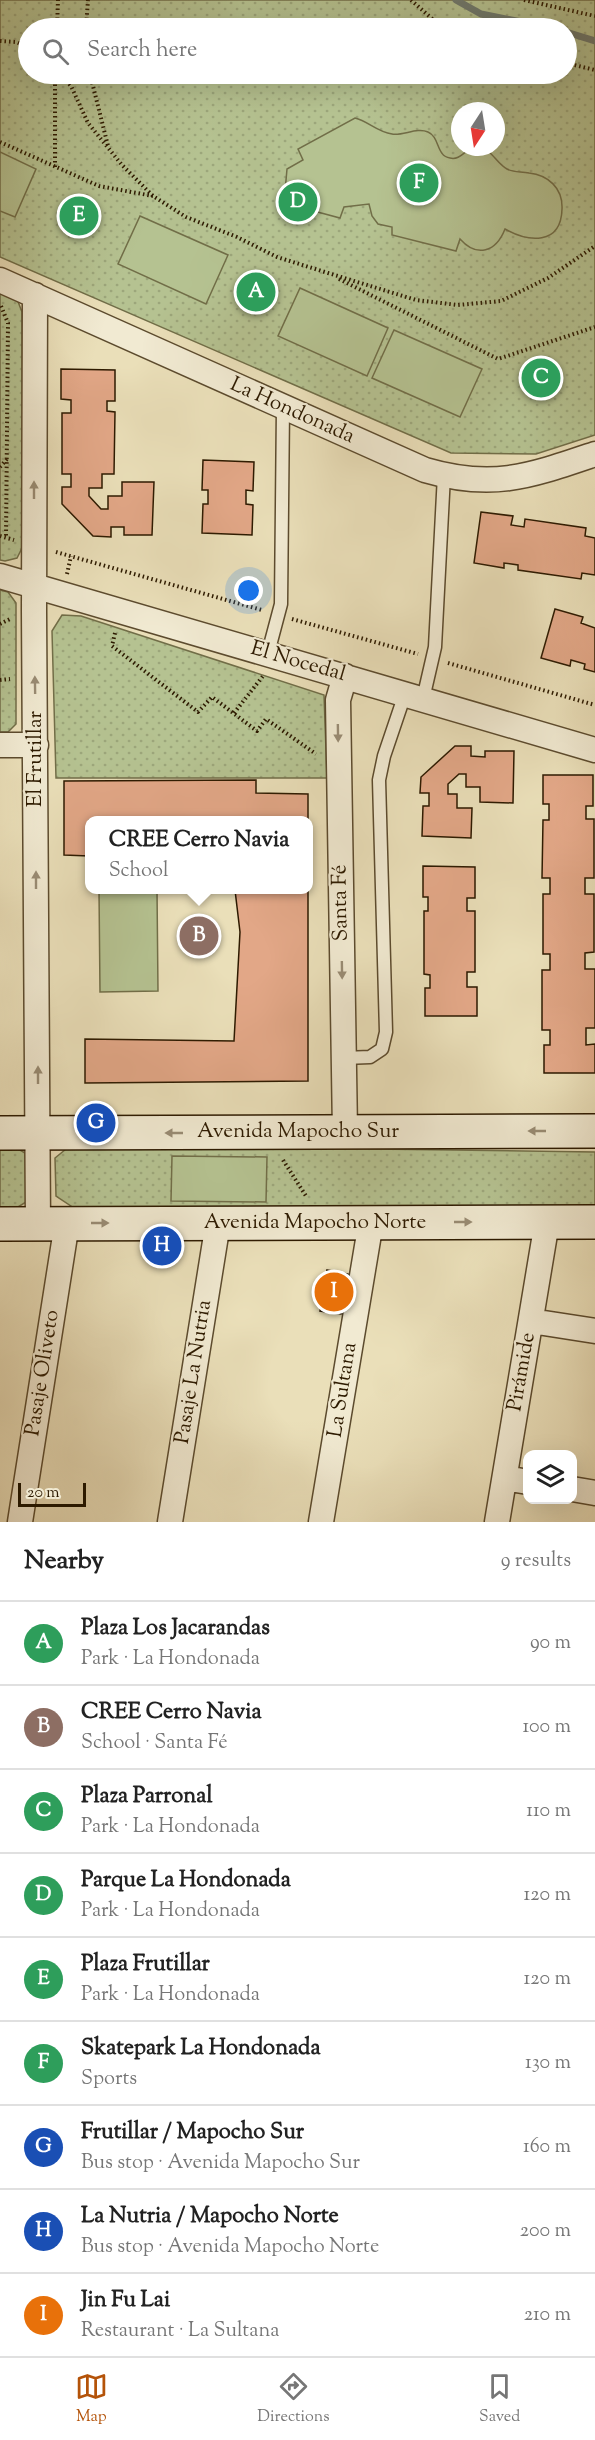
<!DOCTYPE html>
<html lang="en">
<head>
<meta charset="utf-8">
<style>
	body { margin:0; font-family:"Sorts Mill Goudy",serif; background:#f2f2f2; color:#222 }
	.controls { position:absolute; right:18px; bottom:18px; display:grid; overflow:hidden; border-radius:12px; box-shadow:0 6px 24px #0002 }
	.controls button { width:54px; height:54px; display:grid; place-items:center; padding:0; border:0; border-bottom:2px solid #e0e0e0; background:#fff; color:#222; font:30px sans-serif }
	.compass { position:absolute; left:451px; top:102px; width:54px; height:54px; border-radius:50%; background:#fff; box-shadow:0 6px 24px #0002; rotate:192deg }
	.scale { position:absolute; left:18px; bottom:15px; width:68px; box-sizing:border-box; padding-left:6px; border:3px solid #2d1a00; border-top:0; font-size:16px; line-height:21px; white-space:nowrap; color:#2d1a00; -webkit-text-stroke:4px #f1ead2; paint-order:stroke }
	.you { position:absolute; left:249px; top:591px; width:21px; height:21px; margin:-15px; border:4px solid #fff; border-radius:50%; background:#1a73e8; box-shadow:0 0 0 9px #1a73e833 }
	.badge { display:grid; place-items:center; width:39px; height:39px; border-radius:50%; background:#b45309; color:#fff; font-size:20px; font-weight:700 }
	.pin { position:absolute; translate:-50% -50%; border:3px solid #fff; box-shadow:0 2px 6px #0006 }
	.popup { position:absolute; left:85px; top:816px; width:228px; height:78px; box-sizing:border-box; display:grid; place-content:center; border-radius:12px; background:#fff; filter:drop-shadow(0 2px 4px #0005); font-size:20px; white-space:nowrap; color:#767676 }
	.popup b { font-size:22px; color:#222 }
	.popup::after { content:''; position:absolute; left:50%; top:100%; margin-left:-12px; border:12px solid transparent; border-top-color:#fff }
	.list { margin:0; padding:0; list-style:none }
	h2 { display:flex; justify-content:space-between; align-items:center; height:78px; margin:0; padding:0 24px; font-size:26px }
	h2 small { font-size:20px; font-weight:400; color:#767676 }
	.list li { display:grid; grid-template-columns:39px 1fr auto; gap:18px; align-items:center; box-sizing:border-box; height:84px; padding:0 24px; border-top:2px solid #e0e0e0 }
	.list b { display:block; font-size:22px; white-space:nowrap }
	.list p { margin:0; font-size:20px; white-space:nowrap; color:#767676 }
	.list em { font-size:20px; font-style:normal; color:#767676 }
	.icon { flex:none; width:33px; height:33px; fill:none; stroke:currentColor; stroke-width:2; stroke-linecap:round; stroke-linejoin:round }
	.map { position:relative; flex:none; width:595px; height:1522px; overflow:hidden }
	.search { position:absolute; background:#fff; box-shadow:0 6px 24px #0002; left:18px; right:18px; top:18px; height:66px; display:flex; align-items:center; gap:15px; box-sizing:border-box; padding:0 21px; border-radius:33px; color:#767676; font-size:22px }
	.sheet { height:834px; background:#fff }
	nav { display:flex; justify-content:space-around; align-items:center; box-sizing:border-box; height:84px; border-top:2px solid #e0e0e0; background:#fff; font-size:16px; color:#767676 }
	nav a { display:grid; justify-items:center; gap:3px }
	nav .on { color:#b45309 }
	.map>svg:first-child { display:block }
	.grass { fill:url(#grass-dots); stroke:#716e48; stroke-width:1.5; fill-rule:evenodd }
	.pitch { fill:#b5c291; stroke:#716e48; stroke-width:1.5 }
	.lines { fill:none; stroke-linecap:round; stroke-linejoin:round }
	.stream { stroke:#6f7a6f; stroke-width:7 }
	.building { fill:#e2a787; stroke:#2d1a00; stroke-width:1.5 }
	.lane-casing { stroke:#5c4b2e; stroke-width:15 }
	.street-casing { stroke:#5c4b2e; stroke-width:27 }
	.secondary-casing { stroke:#2d1a00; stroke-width:36 }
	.path { stroke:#2d1a00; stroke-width:4; stroke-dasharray:1.5 3; stroke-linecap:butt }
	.lane { stroke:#f1ead2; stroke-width:12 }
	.street { stroke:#f1ead2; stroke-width:24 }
	.secondary { stroke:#f1ead2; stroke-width:33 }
	.oneway { fill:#998c74 }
	.labels { text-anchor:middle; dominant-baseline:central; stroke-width:4.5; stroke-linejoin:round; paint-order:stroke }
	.street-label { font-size:21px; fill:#2d1a00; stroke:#f1ead2 }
</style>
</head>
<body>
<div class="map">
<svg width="595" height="1522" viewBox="0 0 595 1522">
	<defs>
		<pattern id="grass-dots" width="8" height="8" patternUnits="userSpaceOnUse" patternTransform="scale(1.5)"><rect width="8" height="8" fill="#b5c291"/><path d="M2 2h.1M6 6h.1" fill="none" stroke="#9ca67b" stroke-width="1.8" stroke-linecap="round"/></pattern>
	</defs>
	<rect width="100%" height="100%" fill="#eadfb9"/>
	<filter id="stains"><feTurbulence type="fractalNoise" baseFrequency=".00333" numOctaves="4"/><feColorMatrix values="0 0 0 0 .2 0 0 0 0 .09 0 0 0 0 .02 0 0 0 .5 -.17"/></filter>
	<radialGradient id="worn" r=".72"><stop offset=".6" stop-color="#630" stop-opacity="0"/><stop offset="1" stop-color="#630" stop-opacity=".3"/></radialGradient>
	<path class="grass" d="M0,0h595v435l-59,19 -85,-1 -451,-196zM28,28h538v46h-538zM460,111h36v36h-36z
		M0,293l17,6 5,13 1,234 -6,12 -12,3 -5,-1z
		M0,590l8,2 8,11v121l-8,8h-8z
		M62,615l19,1 243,79 3,83h-271l-4,-147z
		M71,1145l524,7v54l-521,2 -18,-12 -1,-38z
		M0,1147h15l15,9 1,43 -13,8h-18z"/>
	<path class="pitch" d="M355,118c13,3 22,14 37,16 11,2 25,-7 36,-2 12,5 8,24 22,26 12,3 16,-12 28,-11 13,1 18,16 29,22 7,4 15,2 22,4 19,2 34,15 33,36 -1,37 -34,33 -57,20 -9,23 -28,29 -45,10l-4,12 -64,-16v-8l-14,-3 -6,-8 -3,-12 -25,3 -4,11 -56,-15 3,-34 16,-9 -5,-11z
		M0,152l36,17 -21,48 -15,-6z
		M140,216l88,39 -22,49 -88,-40z
		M300,288l88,40 -21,48 -89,-40z
		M394,330l88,39 -22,48 -88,-39z
		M99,890h58l1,101 -58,1z
		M172,1156l95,1 -1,45 -95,-1z"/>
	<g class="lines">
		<path class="stream" d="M456,0l25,14 71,14
			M566,32l29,9"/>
	</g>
	<path class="building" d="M61,369l54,1v31h-8v10l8,1 -1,62h-12v14h-13v8l12,13h7v-13h14v-14h32l-2,53h-28v-8h-13v10l-18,-1 -31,-32v-17h9v-13h-9v-61h9v-13l-10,-1z
		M203,460l51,2 -1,29 -7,-1v14l7,1 -1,30 -50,-2 1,-29h5v-14h-6z
		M481,512l32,4 -2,9 13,2 1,-8 61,9 -1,8 10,2v37l-13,-2 -1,6 -63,-9v-5l-14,-2v5l-30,-5z
		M555,609l28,8 -2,6 14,5v44l-11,-3 1,-5 -14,-4 -1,6 -29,-8z
		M455,746h16v10l14,1v-6h29l-1,52 -33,-1v-15h-14v-13h-7l-11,10v10h9v14h15l-1,30 -49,-2 1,-30h6v-13h-9l1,-16z
		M543,775h50v31h-7v13h8v59h-9v16h9v58l-9,1v16h10v59h-9v17l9,-1v29h-51v-28h6v-15h-8v-60h8v-16h-7v-60h7v-16h-8l1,-58h6v-16h-6z
		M256,780v13l52,1v26h-219v36l-25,-1v-74z
		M423,866l52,1v31h-8v13h8v61h-8v15h10v29h-52v-28h5v-13l-6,-1v-63h4v-14h-5z
		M235,890h73v191l-223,2v-44l149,2 6,-109z
		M327,1270l21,4 -7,40 -21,-3z"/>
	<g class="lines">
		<g class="lane-casing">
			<path id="lane" d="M268,653l13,-49 2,-197
				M423,699l12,-52 9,-172
				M344,1058l26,-1 12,-8 4,-17 -7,-252 5,-24 21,-62"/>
		</g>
		<g class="street-casing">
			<path id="street" d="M0,280l425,190c68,20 105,6 170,-16
				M35,295l-1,316 4,613
				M0,576l595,174
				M0,745h36
				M345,1132l-7,-432 7,-24
				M531,1321l64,10
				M505,1478l23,4
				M572,1489l23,4
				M20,1522l47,-299
				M170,1522l48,-299
				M321,1522l50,-300
				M497,1522l50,-300"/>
		</g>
		<g class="secondary-casing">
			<path id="secondary" d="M0,1133l595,-2
				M0,1224l595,-2"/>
		</g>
		<path class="path" d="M411,0l26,23 12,5
			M524,0l71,16
			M57,28l1,-28
			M86,28l2,-28
			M0,41l16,1 12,5
			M566,63l29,7
			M60,74l11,12 17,37 34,42 31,31 33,21 51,20 40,20 51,16 88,27 42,5 43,-4 47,-23 47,-32
			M90,74l18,72
			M0,142l99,44 54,10
			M55,167v-93
			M339,279l159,80 97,-32
			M1,306l7,17 -2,215
			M0,467l7,-8
			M0,536l14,4
			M56,552l206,58
			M67,574l4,-18
			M292,619l126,35
			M0,624l10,-5
			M115,633l-3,13 86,66 14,-15 45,34 9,-12 50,35
			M448,663l147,42
			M0,680l10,-1
			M234,713l29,-37
			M283,1160l23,36"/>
		<use href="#lane" class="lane"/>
		<use href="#street" class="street"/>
		<use href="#secondary" class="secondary"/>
	</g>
	<defs><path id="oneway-solid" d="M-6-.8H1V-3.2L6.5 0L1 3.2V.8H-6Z" transform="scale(1.5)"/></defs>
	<g class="oneway">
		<use href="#oneway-solid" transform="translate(34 490) rotate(-90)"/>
		<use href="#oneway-solid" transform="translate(35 685) rotate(-91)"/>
		<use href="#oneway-solid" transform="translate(338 733) rotate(89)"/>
		<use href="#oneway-solid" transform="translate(36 880) rotate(-90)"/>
		<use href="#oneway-solid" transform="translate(342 970) rotate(89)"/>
		<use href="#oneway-solid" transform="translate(38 1075) rotate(-90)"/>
		<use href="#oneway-solid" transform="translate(537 1131) rotate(180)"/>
		<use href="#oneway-solid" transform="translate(174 1133) rotate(180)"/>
		<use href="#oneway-solid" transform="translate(463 1222)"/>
		<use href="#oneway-solid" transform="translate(100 1223)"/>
	</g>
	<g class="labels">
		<g class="street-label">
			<text transform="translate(292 411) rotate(24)">La Hondonada</text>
			<text transform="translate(298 662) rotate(16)">El Nocedal</text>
			<text transform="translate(36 759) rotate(-90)">El Frutillar</text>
			<text transform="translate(341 903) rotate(-91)">Santa Fé</text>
			<text x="298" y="1132">Avenida Mapocho Sur</text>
			<text x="315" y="1223">Avenida Mapocho Norte</text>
			<text transform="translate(194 1372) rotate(-81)">Pasaje La Nutria</text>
			<text transform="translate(522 1372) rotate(-80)">Pirámide</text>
			<text transform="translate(43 1373) rotate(-81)">Pasaje Oliveto</text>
			<text transform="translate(343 1390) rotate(-81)">La Sultana</text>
		</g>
	</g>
	<rect width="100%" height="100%" filter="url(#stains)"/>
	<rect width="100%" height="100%" fill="url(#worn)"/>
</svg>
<div class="controls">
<button><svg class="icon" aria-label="layers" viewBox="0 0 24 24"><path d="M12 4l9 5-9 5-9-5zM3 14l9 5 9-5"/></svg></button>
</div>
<svg class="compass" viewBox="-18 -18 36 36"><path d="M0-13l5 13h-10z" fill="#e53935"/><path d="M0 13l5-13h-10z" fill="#767676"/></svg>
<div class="scale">20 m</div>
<div class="you"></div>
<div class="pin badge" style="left:256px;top:292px;background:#2e9e5b">A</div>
<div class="pin badge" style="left:199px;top:936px;background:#8d6e63">B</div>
<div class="popup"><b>CREE Cerro Navia</b>School</div>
<div class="pin badge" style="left:541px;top:378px;background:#2e9e5b">C</div>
<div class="pin badge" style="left:298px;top:202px;background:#2e9e5b">D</div>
<div class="pin badge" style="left:79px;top:216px;background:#2e9e5b">E</div>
<div class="pin badge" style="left:419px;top:183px;background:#2e9e5b">F</div>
<div class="pin badge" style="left:96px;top:1123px;background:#1a4fb4">G</div>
<div class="pin badge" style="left:162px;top:1246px;background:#1a4fb4">H</div>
<div class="pin badge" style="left:334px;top:1292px;background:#e8710a">I</div>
<div class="search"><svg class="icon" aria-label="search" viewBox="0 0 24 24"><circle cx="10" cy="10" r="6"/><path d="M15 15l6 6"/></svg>Search here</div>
</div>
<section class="sheet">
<h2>Nearby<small>9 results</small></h2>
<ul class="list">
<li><span class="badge" style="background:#2e9e5b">A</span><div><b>Plaza Los Jacarandas</b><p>Park · La Hondonada</p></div><em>90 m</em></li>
<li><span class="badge" style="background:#8d6e63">B</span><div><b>CREE Cerro Navia</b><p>School · Santa Fé</p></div><em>100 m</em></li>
<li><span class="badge" style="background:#2e9e5b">C</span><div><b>Plaza Parronal</b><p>Park · La Hondonada</p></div><em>110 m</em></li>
<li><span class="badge" style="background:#2e9e5b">D</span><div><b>Parque La Hondonada</b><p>Park · La Hondonada</p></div><em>120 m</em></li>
<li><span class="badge" style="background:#2e9e5b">E</span><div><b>Plaza Frutillar</b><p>Park · La Hondonada</p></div><em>120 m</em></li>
<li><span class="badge" style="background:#2e9e5b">F</span><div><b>Skatepark La Hondonada</b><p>Sports</p></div><em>130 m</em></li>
<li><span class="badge" style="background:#1a4fb4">G</span><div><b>Frutillar / Mapocho Sur</b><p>Bus stop · Avenida Mapocho Sur</p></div><em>160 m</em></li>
<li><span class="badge" style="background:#1a4fb4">H</span><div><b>La Nutria / Mapocho Norte</b><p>Bus stop · Avenida Mapocho Norte</p></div><em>200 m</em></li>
<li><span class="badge" style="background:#e8710a">I</span><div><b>Jin Fu Lai</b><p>Restaurant · La Sultana</p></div><em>210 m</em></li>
</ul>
</section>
<nav>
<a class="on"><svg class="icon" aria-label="map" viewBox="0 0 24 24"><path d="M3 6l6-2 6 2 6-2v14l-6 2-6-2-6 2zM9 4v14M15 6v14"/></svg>Map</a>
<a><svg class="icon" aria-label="directions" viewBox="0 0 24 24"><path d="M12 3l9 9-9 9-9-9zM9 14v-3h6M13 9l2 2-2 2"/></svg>Directions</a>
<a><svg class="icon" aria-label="saved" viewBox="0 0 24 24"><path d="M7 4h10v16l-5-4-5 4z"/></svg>Saved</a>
</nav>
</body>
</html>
